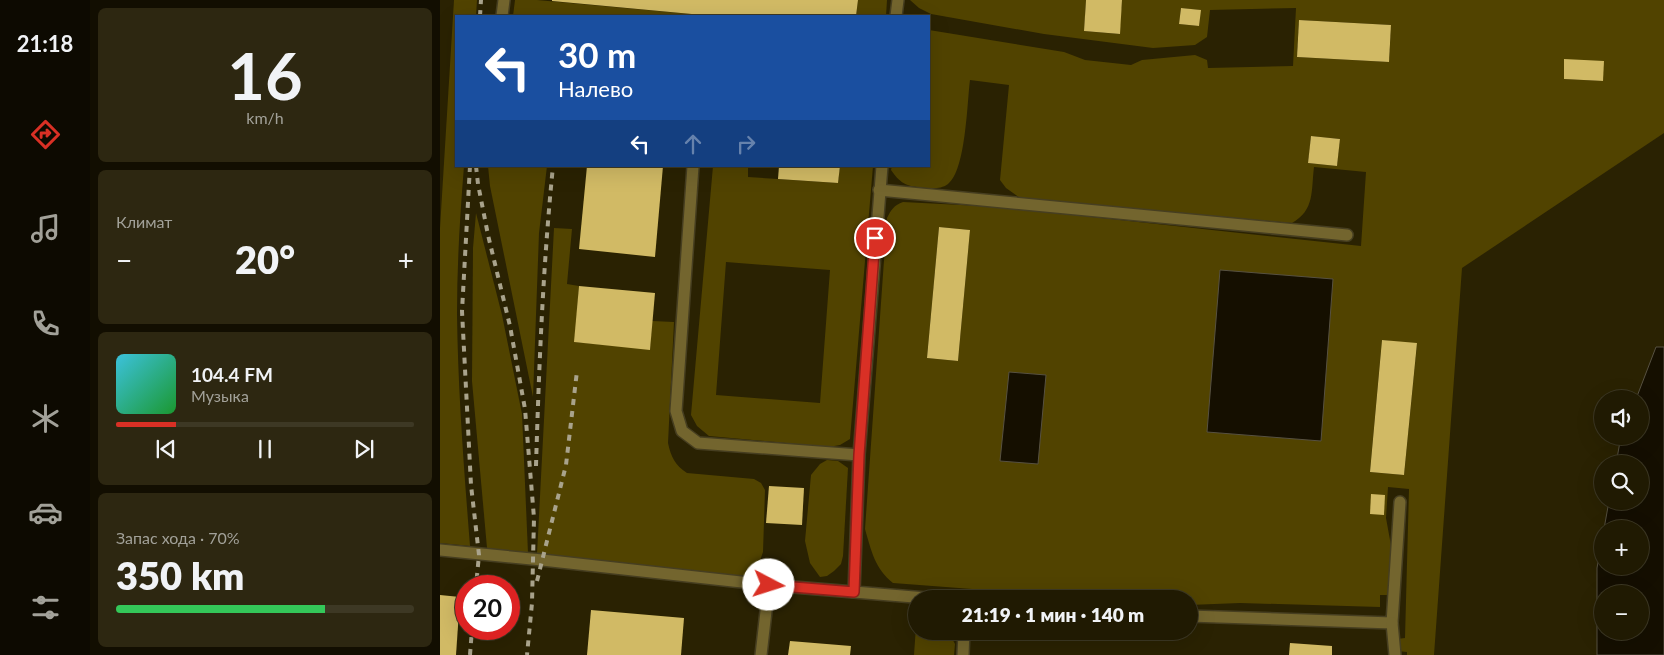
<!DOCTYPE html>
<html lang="ru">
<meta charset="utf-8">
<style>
:root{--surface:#201a02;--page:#2d2711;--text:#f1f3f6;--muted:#a2a199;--line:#3d3824;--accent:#d93025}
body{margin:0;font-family:Lato,sans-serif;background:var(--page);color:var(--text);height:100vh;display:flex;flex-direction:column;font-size:19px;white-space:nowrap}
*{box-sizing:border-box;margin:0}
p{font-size:16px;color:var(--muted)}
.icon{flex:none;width:28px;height:28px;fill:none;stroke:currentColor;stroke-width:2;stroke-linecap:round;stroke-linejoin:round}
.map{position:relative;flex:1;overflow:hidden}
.details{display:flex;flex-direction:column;gap:8px;padding:8px;background:#120e01;width:350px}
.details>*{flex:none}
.banner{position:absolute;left:15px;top:15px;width:475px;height:152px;border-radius:0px;box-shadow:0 5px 20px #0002,0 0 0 1px var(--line);background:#1a4fa0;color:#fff;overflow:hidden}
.buttons{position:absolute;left:1154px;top:390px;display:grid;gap:10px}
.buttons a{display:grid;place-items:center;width:55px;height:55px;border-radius:50%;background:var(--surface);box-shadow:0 5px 20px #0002,0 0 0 1px var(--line);font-size:25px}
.speed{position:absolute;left:15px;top:575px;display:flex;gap:10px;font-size:25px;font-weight:700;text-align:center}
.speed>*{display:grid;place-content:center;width:65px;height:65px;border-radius:50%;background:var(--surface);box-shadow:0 5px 20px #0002,0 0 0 1px var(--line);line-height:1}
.speed .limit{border:8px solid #d22;background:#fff;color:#111}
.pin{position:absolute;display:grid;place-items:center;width:42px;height:42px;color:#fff;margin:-21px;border:2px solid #fff;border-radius:50%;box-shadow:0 1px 5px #0007}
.me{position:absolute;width:55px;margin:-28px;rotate:95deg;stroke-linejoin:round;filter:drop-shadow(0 0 4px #0008)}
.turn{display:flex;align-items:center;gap:18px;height:105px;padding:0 20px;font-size:22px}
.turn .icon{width:65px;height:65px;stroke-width:2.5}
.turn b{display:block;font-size:35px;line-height:42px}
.lanes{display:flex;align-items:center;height:48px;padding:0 20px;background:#0003;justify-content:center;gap:25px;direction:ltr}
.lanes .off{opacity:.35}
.big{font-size:38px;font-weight:800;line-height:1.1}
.details .tile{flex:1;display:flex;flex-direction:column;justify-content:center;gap:8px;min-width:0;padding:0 18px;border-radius:8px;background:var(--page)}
.details .dial{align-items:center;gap:0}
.dial b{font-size:65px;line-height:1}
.song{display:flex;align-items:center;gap:15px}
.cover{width:60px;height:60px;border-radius:8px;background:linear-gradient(135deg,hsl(190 70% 55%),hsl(130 70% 35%))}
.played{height:5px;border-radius:2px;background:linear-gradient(90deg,var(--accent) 20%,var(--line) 20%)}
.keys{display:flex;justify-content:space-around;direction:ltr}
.heat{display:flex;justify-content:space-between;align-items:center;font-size:28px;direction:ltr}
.charge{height:8px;border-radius:4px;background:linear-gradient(90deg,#34c759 70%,var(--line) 0)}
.trip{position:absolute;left:468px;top:590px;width:290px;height:50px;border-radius:25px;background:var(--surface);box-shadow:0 5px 20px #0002,0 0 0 1px var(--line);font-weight:800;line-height:50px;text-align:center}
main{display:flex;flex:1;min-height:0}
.menu{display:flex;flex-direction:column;width:90px;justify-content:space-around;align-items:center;background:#0d0a01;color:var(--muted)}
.menu .icon{width:35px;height:35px}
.menu .selected{color:var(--accent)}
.menu b{font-size:22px;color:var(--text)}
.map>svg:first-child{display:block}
.green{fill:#514300;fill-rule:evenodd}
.water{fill:#150f00;stroke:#575141;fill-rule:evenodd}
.building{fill:#d1ba65}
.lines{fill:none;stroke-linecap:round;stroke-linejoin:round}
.service-casing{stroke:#463e20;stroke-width:14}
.service{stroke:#73652e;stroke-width:11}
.rail{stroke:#a9a38c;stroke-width:4;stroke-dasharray:6 6;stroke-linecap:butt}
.route-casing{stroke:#8d1f18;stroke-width:12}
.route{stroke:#d93025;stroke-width:9}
</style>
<main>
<nav class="menu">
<b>21:18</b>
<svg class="icon selected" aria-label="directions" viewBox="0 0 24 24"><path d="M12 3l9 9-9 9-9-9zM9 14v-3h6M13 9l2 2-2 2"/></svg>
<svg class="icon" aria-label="music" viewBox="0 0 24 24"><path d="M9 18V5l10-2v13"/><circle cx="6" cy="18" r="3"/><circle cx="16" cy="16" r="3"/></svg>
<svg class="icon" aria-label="phone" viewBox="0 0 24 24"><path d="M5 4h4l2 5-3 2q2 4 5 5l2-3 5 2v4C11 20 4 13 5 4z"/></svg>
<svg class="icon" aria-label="climate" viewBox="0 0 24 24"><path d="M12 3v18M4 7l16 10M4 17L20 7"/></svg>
<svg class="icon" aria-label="car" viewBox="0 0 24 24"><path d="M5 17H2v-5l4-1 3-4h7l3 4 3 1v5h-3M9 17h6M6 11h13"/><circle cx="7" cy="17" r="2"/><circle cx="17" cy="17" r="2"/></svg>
<svg class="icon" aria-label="filters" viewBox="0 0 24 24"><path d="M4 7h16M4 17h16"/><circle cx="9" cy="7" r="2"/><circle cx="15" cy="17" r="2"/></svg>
</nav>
<section class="details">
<div class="tile dial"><b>16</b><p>km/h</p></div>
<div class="tile"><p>Климат</p>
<div class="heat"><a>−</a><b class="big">20°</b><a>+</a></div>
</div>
<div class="tile">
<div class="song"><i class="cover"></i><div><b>104.4 FM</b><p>Музыка</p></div></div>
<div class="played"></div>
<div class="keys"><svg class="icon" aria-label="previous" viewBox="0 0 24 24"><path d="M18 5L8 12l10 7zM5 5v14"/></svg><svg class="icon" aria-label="pause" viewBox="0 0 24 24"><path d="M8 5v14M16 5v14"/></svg><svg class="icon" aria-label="next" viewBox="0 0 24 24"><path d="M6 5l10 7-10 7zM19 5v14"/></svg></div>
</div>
<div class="tile"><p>Запас хода · 70%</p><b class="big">350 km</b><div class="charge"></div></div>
</section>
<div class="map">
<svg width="1224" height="655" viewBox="0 0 1224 655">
<rect width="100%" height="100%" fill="#2a2202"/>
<g class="green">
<path d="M14,0H37L36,16H16V166H24C20,215 17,265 17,314C18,392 24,469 30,546L0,543V228Z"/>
<polygon points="75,0 97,0 273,16 73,16"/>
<polygon points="418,0 447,0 446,16 416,16"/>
<path d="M470,0H646L644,31L679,34L682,0H1224V133L1022,268L994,655H967V652L957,651V639L965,638L969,489L948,487L946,518L954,562L951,595H940V607L800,603L749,605V599H665L453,583C435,569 431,550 425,529L447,218C451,210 454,205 463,202L560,207L921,246L926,172L874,167C871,191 875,210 852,223L580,198L566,188L560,180L569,85L530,80C527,103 526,170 508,184C501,189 495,188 486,188C468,186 462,186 451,170L452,166H489V30L624,52L645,60L691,65L702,60L755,55L767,60L768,68L853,66L856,8L770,10L767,37L755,45L713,48L604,34L491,14L479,8ZM741,8L760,10L759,26L739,24ZM859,20L951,25L949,62L857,57ZM1125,59L1163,81L1124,79ZM871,136L900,139L897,166L868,163ZM499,227L530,230L518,361L487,358ZM942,340L977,344L964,475L930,472Z"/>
<polygon points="48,166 107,166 99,233 93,397 50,186"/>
<path d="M273,166H308V177L398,183L400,166H433L410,439L400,445L389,447L269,436L257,426L251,415ZM286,262L390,270L380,403L276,395Z"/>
<polygon points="36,213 62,315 82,414 88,553 47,548 32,381 33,248"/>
<path d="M114,228L132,229L127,284L139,286L135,342L210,349L212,321L234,322L228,443C231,457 235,465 247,473L314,479L321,483L325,490L323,552L317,569L306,577L97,554Z"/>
<polygon points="387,460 398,461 408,468 403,556 401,564 394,571 387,576 380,577 370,563 365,541 371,475 380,464"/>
<polygon points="476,626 476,631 508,631 515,644 514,655 474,655"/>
</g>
<g class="water">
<polygon points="780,270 893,279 881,441 767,432"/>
<path d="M1216,347H1224V655H1157V568L1162,539V566H1200V529H1164L1169,501H1200V464H1176L1181,436H1200V399H1196ZM1162,594H1200V631H1162Z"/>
<polygon points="569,372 606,375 598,464 560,461"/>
</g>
<g class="building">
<polygon points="112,0 418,0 416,16 273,16 112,1"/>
<polygon points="646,0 682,0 680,34 644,31"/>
<polygon points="741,8 761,10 759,26 739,24"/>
<polygon points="859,20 951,25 949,62 857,57"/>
<polygon points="1124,59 1164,61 1163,81 1124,79"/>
<polygon points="871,136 900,139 897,166 868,163"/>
<polygon points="147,166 223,166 215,257 139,249"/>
<polygon points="339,166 400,166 398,183 338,179"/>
<polygon points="499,227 530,230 518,361 487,358"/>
<polygon points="139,286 215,293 210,350 134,342"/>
<polygon points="942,340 977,343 964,475 930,472"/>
<polygon points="329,486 364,488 362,525 326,523"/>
<polygon points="931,494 945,495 944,515 930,514"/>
<polygon points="0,595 20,597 16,655 0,655"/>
<polygon points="151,610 244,618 241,655 147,655"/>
<polygon points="350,641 411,646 410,655 348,655"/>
<polygon points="850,643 892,646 892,655 849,655"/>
</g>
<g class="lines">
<defs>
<g id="service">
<polyline points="62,16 64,0"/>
<polyline points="456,16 458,0"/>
<polyline points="253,166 236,411 242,431 258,443 419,455"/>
<polyline points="442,166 419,455 414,592 498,599"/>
<polyline points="439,190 907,235"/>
<polyline points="0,550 102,560 329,585 414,592"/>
<polyline points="749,616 952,623 960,502"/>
<polyline points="952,623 955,655"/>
<polyline points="321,655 329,585"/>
<polyline points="523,655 524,631"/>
</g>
</defs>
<use href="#service" class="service-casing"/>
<use href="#service" class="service"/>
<g class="rail">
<polyline points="40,16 41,0"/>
<polyline points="30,166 22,311 31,485 39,555 36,586"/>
<polyline points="36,166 38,184 48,235 70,326 85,409 94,518 92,603 87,655"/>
<path d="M96,466C99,366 103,266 113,166"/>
<polyline points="97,581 126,465 137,371"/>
<polyline points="30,655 32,629"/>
</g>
</g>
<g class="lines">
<defs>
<polyline id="route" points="329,585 414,592 419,455 435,238"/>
</defs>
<use href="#route" class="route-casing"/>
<use href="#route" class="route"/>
</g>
</svg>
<div class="buttons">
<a><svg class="icon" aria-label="sound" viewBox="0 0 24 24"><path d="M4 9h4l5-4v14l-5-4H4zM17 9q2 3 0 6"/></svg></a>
<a><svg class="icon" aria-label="search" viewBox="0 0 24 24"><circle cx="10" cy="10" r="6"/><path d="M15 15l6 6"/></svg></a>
<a>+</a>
<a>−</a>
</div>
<div class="speed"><div class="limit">20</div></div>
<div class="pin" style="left:435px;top:238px;background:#d93025"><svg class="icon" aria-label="arrive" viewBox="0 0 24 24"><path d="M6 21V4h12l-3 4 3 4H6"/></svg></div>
<svg class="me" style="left:329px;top:585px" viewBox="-20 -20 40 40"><circle r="19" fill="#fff"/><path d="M0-13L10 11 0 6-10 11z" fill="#d93025"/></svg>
<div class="trip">21:19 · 1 мин · 140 m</div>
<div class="banner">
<div class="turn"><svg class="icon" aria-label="left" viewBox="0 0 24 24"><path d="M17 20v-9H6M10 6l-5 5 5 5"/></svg><div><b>30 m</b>Налево</div></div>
<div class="lanes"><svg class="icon" aria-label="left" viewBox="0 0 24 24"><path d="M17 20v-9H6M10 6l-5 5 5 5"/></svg><svg class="icon off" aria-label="ahead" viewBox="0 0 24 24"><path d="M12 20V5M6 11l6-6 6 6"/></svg><svg class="icon off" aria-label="right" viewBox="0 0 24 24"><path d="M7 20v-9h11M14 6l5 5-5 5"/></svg></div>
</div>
</div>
</main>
